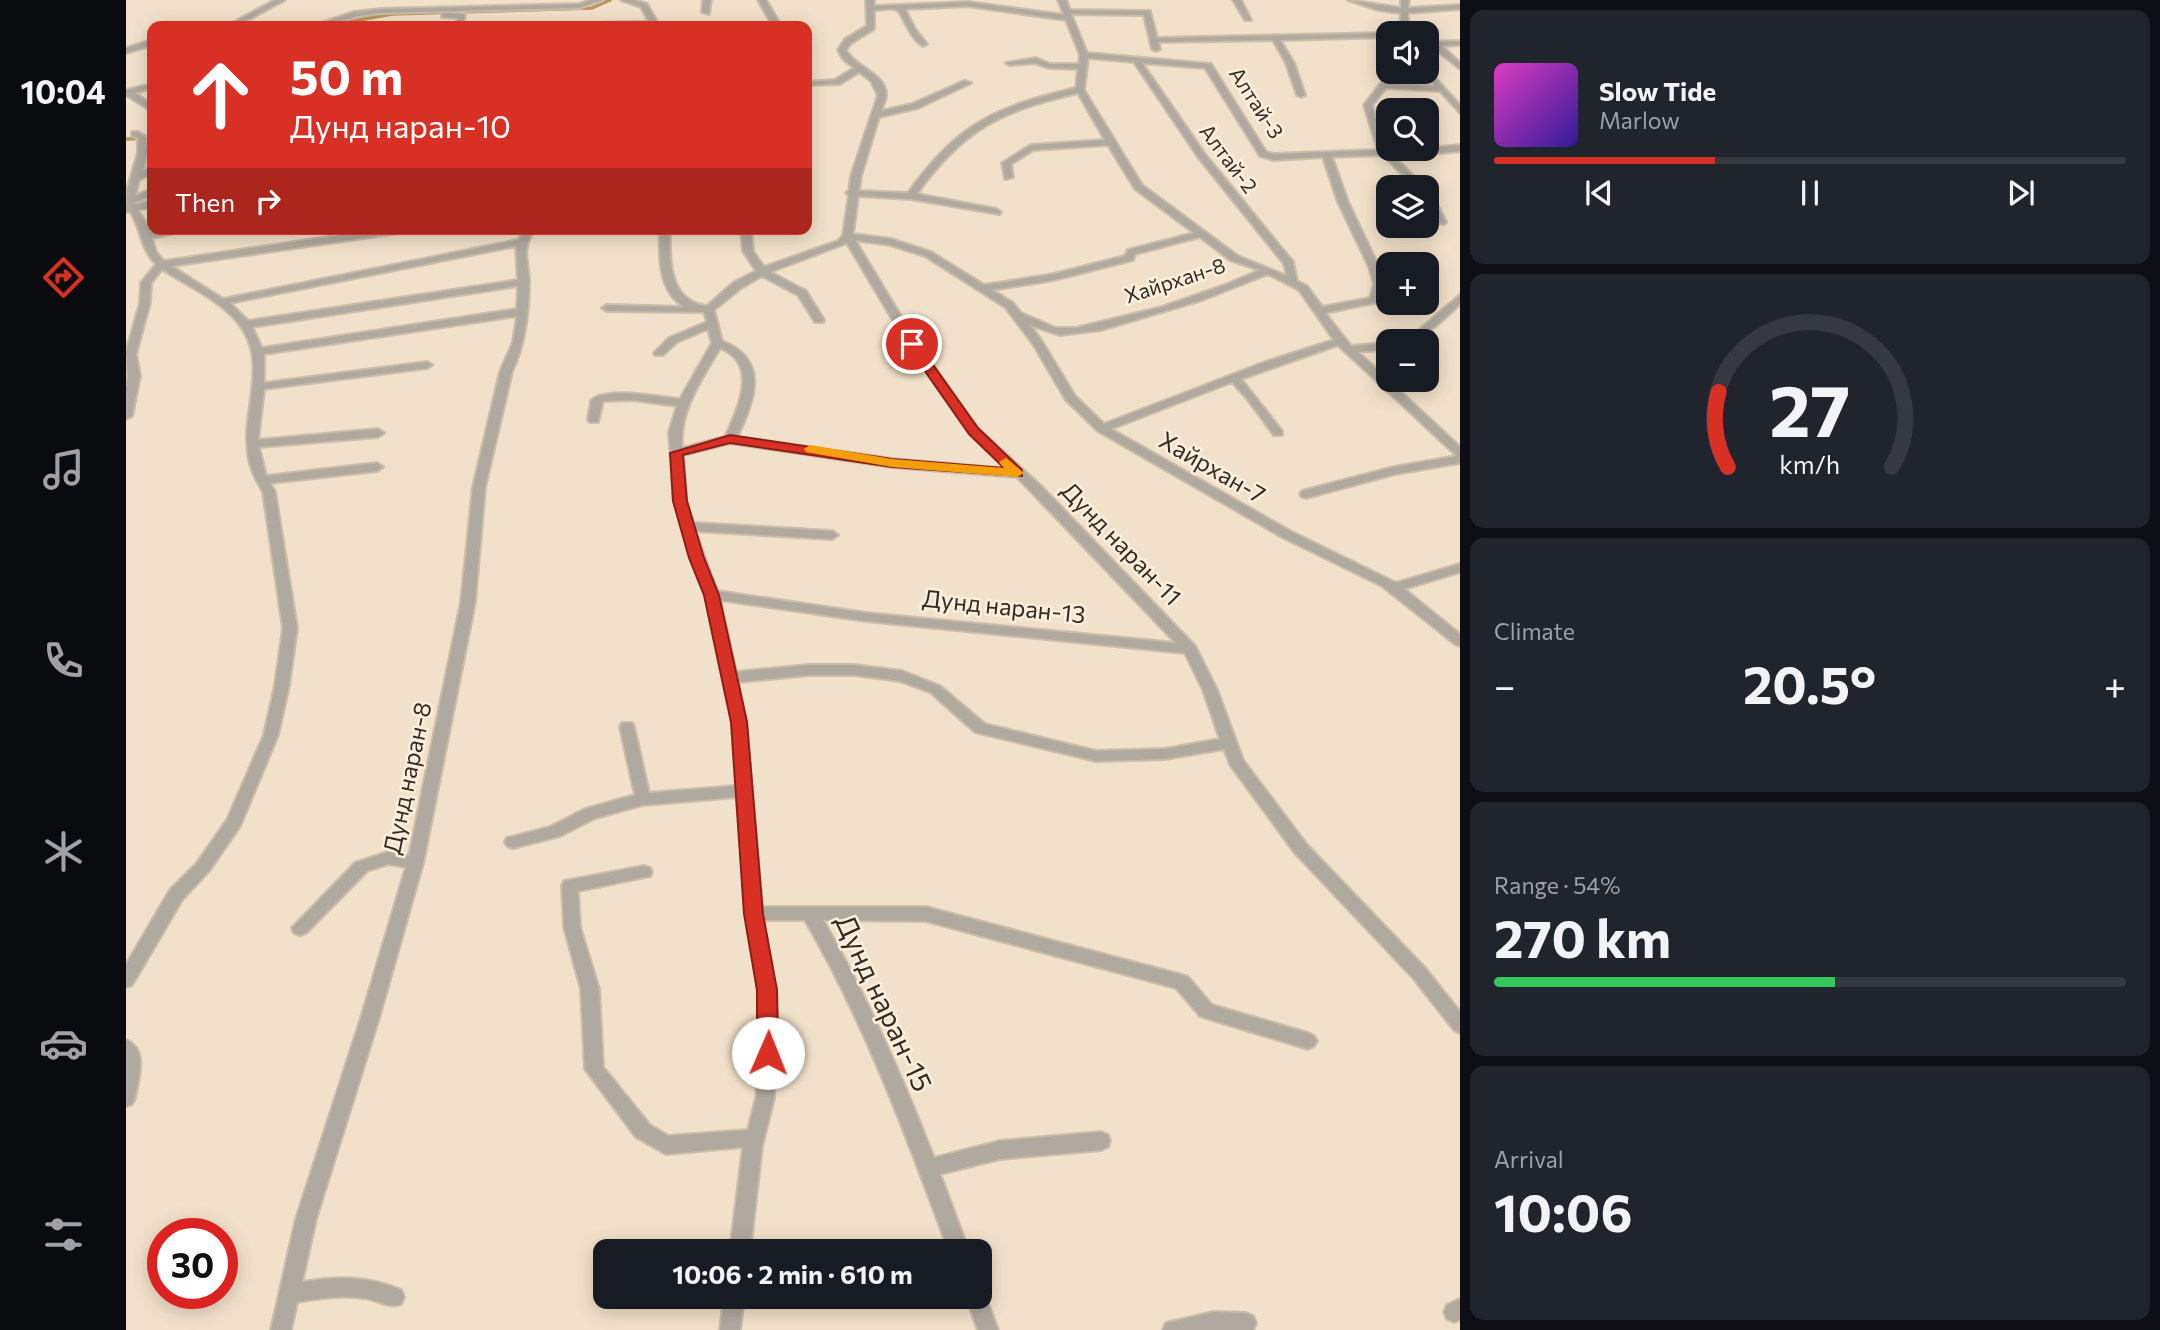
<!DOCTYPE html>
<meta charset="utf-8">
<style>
:root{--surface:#171b24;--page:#20242c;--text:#f1f3f6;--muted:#9ea1a6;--line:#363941;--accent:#d93025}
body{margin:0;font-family:Commissioner,sans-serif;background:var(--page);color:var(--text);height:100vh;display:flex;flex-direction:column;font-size:26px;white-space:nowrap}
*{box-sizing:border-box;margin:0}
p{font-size:23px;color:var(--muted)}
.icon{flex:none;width:38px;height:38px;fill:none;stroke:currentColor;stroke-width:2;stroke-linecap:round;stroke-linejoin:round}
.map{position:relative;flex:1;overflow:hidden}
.side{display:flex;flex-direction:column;gap:10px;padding:10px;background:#0d0f14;width:700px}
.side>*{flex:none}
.top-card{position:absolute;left:21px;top:21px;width:665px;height:214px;border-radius:14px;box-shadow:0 4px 18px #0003;background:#d93025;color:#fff;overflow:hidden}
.buttons{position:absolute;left:1250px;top:21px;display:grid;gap:14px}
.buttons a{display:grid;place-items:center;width:63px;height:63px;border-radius:14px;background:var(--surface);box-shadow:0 4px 18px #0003;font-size:35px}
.speed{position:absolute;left:21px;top:1218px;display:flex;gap:14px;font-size:35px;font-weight:700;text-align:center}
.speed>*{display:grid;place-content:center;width:91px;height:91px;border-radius:50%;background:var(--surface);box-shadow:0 4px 18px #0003;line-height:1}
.speed .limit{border:10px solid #d22;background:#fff;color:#111}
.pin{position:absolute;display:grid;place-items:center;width:60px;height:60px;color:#fff;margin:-30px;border:4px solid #fff;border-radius:50%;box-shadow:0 2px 7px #0007}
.me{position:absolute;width:77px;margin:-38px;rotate:1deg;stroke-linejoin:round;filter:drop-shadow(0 0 5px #0008)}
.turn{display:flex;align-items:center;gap:24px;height:147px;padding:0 28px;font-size:32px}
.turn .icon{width:91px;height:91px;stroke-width:2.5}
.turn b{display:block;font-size:49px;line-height:60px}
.then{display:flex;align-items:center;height:66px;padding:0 28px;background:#0003;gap:14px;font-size:26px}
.big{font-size:52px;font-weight:700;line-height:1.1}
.side .widget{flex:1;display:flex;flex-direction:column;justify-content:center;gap:10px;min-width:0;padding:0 24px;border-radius:14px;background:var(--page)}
.side .dial{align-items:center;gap:0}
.dial svg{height:182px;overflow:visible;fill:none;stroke:var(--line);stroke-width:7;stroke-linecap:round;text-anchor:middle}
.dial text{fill:var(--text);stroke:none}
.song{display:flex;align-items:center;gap:21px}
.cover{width:84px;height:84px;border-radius:10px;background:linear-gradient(135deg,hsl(310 70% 55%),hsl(250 70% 35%))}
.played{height:7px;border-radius:4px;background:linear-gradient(90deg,var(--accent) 35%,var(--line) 35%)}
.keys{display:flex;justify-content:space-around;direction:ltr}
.heat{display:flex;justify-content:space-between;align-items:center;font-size:38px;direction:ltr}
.charge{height:10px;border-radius:5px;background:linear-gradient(90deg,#34c759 54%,var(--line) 0)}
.trip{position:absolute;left:467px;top:1239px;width:399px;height:70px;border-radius:14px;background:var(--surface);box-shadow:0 4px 18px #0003;font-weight:700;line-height:70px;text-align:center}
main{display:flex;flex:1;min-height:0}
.dock{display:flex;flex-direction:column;width:126px;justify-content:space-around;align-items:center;background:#090b0e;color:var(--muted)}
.dock .icon{width:49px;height:49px}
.dock .active{color:var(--accent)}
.dock b{font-size:32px;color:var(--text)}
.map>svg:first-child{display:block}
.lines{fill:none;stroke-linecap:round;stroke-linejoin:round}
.stream{stroke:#bb955c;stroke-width:3.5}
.street-casing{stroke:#ccbda9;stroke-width:4}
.street{fill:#b0a99f;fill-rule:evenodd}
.route{fill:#d93025;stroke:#8d1f18;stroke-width:2}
.slow{fill:#f59e0b}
.labels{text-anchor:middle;stroke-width:5;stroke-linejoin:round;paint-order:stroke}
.far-street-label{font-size:21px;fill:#322c23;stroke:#fdefdc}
.street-label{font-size:24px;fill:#322c23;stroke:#fdefdc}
.near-street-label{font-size:28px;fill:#322c23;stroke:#fdefdc}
</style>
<main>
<nav class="dock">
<b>10:04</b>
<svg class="icon active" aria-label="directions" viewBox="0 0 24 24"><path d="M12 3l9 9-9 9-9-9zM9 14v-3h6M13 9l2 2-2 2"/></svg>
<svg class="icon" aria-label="music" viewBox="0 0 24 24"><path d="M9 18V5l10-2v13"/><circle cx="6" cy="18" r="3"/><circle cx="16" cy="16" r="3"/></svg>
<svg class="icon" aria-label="phone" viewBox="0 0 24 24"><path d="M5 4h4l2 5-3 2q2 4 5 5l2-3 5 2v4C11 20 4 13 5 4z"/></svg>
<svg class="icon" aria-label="climate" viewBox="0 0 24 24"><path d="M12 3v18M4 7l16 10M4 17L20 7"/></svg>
<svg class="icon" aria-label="car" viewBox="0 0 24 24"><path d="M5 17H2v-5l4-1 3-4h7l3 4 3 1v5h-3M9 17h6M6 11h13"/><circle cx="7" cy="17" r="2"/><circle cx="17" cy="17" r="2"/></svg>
<svg class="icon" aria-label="filters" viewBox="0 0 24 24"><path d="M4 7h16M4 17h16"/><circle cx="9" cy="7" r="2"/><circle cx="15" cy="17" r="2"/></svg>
</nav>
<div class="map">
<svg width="1334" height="1330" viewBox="0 0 1334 1330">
<rect width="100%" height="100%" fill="#f2e1ca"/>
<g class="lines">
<g class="stream">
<polyline points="199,26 266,14 466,8 484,0"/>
<polyline points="0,139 26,138"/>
</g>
<defs>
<g id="street">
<polygon points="149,0 159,0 110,26 101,26"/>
<polygon points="465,0 477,0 453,8 255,13 232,16 198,26 187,26 228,12 255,9 453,4"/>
<polygon points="495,0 507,0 521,4 531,22 538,25 402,26 406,24 523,22 515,7"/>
<polygon points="577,0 585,0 583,14 576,12"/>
<polygon points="632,0 640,0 655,26 647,26"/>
<path d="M740,0H748V6L842,2L938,15L932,0H940L944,10L1024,11L1031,38L1262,33H1264H1262V37L1154,40L1168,63L1179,95L1175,97L1171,95L1160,63L1147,40L1032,42L1034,49L1030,51L1026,49L1018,15L945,14L961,53L1085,64L1140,152L1148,154L1252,150L1238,105L1255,83L1309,86L1297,72H1300V68L1334,105V113L1314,91L1260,88L1246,105L1258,146L1298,187H1289L1257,155L1206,157L1222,202L1253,267L1258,284L1252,302L1199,313L1225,346L1262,343V349L1232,352L1334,447V463L1269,474L1180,498L1176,497L1174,494L1176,491L1268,467L1331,456L1212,345L1115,379L1156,431V435H1148L1122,400L1106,382L985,429L1164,531L1270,583L1334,564V572L1278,589L1334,634V646L1329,644L1256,586L1156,537L972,431L940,400L907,344L879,307L799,256L764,245L729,240L791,343L852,429L914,485L1069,646L1091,690L1117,760L1181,845L1300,969L1334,1012V1033L1328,1030L1288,979L1169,853L1105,766L1098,749L1039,759L970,761L849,732L804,692L774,681L728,675H683L612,682L620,722L636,907H800L1056,975L1062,977L1086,1005L1182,1033L1188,1036L1191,1041L1188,1046L1182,1049L1080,1018L1074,1016L1050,988L800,921L697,920C741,996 776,1076 808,1158L874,1141L975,1132L982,1135L984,1141L982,1147L975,1150L874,1159L814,1174L843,1251H823C781,1138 740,1025 679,920H637L650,990L652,1030L648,1098L636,1146L624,1251H604L617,1147L540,1154L510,1137L459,1069L455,989L438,927L436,886L438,881L444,880L518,866L524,868L526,872L524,876L452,891L454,927L473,989L477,1067L524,1125L542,1136L622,1130L630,1098L634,1030L632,990L620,914L611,797L517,805L469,818L434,836L387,848L381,846L379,842L381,838L424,827L459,809L509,795L494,727L496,723H506L508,727L523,793L610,786L606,722L579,595L565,558L548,501L543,432L551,406L507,400L477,401L472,422H464L462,420L465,401C478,386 534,397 554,399L586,343L582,329L551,342L537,355H529L528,353L543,338L581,322L578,312L481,311L476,308L481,305L559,307C532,293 533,255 534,229H544C543,259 543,302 581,306L607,283L630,271L617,251L615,229H625L627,251L638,267L712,241L717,235L723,195L720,193L723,191L725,176L752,95L745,81L733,72L714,84L684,85L681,82L709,80L728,68L717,59L712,50L719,39L741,26ZM842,6L940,20L954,55L953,64H924L910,58L880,63L884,65L909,63L923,68L952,69L950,88C869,107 831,124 782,193L733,191L735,176L753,117L792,108L845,83L838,81L786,104L755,111C756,107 760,100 760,95C760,73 728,67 720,50L725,43L748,29V10C754,10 766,7 771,10C777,14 783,38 797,46L801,44L789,29L779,9ZM962,58L1008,62L1072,157L1158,264L1161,276L1112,256L1016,185L958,90ZM1016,63L1079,68L1134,156L1148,160L1197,157L1212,202L1243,267L1248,284L1244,298L1196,307L1181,286L1171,281L1167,262L1078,153ZM952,93L979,140L905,145L876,163L879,179L887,177L885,164L907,150L982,145L1009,189L1068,233L1002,250L999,256L928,274L858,285L805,252L765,239L727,234L732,196L785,199L873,214L875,212L870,209L791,194C837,129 875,111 952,93ZM1074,237L1104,260L1134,270L1099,285L1036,307L950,328H930L895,313L887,303L866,290L928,280L1007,260L1009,254ZM721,243L781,344L844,433L882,469L766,459L611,437C629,400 644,360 596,341L588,310L615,288L636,276L672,295L689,322H697L698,320L680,291L644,272ZM1142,274L1173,290L1208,340L1139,362L978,424L949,396L917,343L904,325L934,335L975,330L1076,300ZM594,348C633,363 613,408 599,437L556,448C553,410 576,379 594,348ZM604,443L766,467L891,477L1050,643L740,613L591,591L569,531L706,539L712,535L706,531L567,523L560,501L557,455ZM594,600L740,621L1059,653L1077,690L1094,739L1039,749L970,751L859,724L814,686L776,671L728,665H683L610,672Z"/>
<polygon points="1107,0 1115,0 1125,20 1119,20"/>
<polygon points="1222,0 1275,8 1275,0 1283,0 1282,8 1334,5 1334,9 1282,13 1282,33 1274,33 1275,13 1252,10"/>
<polygon points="319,13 339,14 337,26 329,26 332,18 316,17 316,13"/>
<polygon points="1300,40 1307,42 1334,41 1334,45 1316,46 1334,63 1334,69 1308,48 1300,45"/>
<polygon points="23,41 26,41 26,45 0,53 0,48"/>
<polygon points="26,84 26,88 9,93 26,105 26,111 0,95 0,90"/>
<path d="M6,132H12L20,137L21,153L17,171L26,166V173L13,180L9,196L26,189V195L9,202L10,204L26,201V207L12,210L25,232L44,229H67L26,238L30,252L38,261L257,229H284L279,232L45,266L97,299L392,240L399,229H409C395,249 402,259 403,281C403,312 399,344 386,372L359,487L349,602L297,863L253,1018L190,1219L176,1282C212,1276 242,1276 275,1290L278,1297L275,1304C265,1308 255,1302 243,1299C220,1294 195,1298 171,1302L165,1330H145L170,1219L235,1018L280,867L262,864L241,871L180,933L174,935L168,933L166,928L229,863L262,852L283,856L335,602L347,487L374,372L387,342L391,316L138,354V383L301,362L306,365L301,368L138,389L132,440L252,429L258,433L252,437L133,447L140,476L251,463L257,467L251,471L144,483L149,492L171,628L163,685L152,735L114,826L83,871L56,900L6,985L0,987V965L44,890L71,863L101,820L138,735L149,685L157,628L137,492C130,479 124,470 122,454C115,406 147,358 107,317C87,297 60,285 36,269L25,283L24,303L10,354L14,376L6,416L0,419V388L2,376L0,352L14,303L15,283L30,264C15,250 16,230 4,211L0,212L1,190L12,153V138L6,136ZM390,246L392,280L122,321L104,303ZM392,286L391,309L136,348L126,327Z"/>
<polygon points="1334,145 1334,151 1305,154 1301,151 1305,148"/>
<polygon points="1300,191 1305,194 1320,222 1318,224 1310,222 1300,203"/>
<polygon points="436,229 449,229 450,230 445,233"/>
<path d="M1334,295V304C1315,321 1299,341 1272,341L1293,330Z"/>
<path d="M0,1040C23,1049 12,1080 9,1098L6,1104L0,1106Z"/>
<polygon points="854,1289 857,1290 872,1330 852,1330 840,1297 854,1297"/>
<polygon points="598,1297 618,1297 614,1330 594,1330"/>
<polygon points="1334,1299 1334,1320 1328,1322 1321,1319 1318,1312 1321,1305"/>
<polygon points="1088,1312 1120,1313 1127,1316 1130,1323 1127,1330 1037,1330 1040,1323"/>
</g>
</defs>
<use href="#street" class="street-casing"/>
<use href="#street" class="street"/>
</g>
<polygon class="route" points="786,340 790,341 852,428 896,470 896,476 766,467 604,443 557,455 561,501 578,558 593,595 621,722 637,914 651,990 652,1053 649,1059 642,1061 634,1059 631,1053 631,990 618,914 605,722 578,595 563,558 547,501 544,453 604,435 766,459 878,468 843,434 780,344"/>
<polygon class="slow" points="684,445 766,459 878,468 873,462 880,458 898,473 891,477 766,467 680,452 678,449"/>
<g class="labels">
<g class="far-street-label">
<text transform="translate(1130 103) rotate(57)" y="7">Алтай-3</text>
<text transform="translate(1102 159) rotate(53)" y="7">Алтай-2</text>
<text transform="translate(1049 281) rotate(-18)" y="7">Хайрхан-8</text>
</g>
<g class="street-label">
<text transform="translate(1086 468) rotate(30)" y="8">Хайрхан-7</text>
<text transform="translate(995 544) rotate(46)" y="8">Дунд наран-11</text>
<text transform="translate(878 607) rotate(6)" y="8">Дунд наран-13</text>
<text transform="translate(282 778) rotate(-78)" y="8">Дунд наран-8</text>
</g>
<g class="near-street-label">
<text transform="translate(758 1003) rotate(65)" y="10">Дунд наран-15</text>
</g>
</g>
</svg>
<div class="buttons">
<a><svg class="icon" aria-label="sound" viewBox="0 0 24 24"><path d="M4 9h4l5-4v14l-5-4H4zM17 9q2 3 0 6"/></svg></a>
<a><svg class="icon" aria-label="search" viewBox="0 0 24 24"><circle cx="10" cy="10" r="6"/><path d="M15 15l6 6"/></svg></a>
<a><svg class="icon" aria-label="layers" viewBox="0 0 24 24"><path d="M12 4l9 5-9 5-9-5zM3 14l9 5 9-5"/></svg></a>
<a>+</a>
<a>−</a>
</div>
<div class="speed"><div class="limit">30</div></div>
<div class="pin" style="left:786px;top:344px;background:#d93025"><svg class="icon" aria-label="arrive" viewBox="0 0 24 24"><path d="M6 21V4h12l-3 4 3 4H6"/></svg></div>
<svg class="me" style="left:642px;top:1053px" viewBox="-20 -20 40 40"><circle r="19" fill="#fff"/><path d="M0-13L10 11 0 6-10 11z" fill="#d93025"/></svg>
<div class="trip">10:06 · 2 min · 610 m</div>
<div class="top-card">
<div class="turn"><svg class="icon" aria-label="ahead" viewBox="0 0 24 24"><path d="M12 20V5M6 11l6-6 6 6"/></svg><div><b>50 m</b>Дунд наран-10</div></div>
<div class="then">Then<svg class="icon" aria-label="right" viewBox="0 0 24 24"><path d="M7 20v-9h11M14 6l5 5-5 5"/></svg></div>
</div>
</div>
<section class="side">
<div class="widget">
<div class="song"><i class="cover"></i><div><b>Slow Tide</b><p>Marlow</p></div></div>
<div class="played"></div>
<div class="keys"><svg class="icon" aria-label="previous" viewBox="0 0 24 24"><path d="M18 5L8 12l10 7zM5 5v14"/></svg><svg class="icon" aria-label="pause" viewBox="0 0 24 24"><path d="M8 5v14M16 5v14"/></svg><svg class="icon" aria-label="next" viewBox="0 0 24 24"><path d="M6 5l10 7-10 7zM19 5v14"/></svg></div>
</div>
<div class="widget dial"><svg viewBox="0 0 100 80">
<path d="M14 69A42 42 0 1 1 86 69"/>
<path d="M14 69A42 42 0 0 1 10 36" stroke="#d93025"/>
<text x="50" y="56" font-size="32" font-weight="700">27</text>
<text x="50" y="72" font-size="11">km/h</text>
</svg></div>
<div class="widget"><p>Climate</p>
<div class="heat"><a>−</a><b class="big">20.5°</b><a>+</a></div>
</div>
<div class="widget"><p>Range · 54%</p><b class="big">270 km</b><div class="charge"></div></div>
<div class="widget"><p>Arrival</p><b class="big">10:06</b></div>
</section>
</main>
